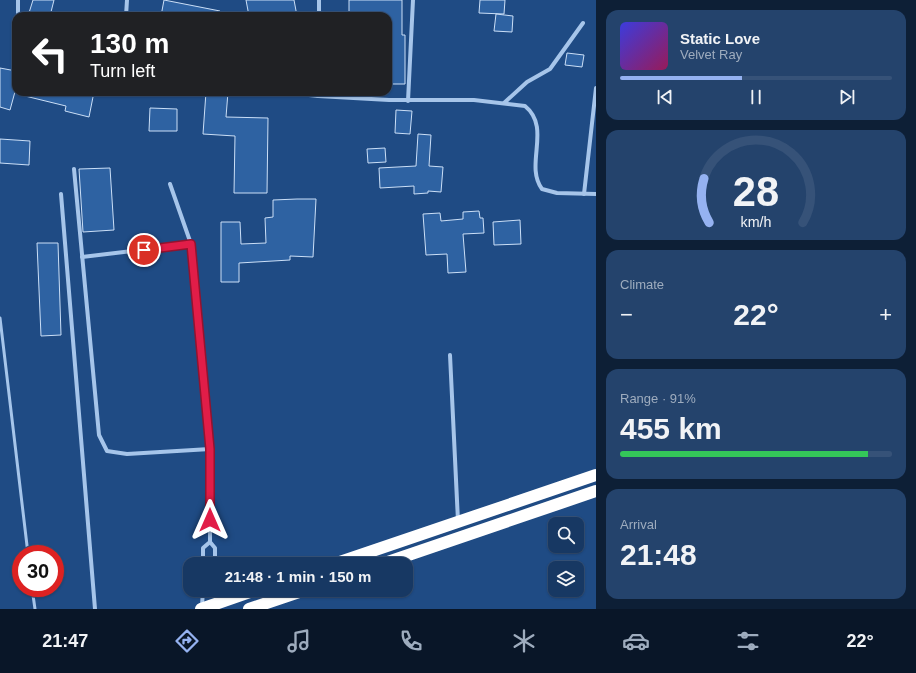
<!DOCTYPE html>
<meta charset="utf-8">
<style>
:root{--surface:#173863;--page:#24436c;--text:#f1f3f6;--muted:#9eacbe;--line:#365278;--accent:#95b2f1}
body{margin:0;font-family:Arial,sans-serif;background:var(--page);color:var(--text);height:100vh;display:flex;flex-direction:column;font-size:15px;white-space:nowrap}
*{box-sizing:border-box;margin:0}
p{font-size:13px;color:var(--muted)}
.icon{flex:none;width:22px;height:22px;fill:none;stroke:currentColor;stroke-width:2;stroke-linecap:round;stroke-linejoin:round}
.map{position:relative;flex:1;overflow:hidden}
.side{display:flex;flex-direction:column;gap:10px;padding:10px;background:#0d1f36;width:320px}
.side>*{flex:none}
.guide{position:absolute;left:12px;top:12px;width:380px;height:84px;border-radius:12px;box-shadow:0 1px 3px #0004,0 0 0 1px var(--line);background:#202124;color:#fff;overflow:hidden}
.buttons{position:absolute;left:548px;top:517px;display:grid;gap:8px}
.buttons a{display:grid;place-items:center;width:36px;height:36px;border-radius:8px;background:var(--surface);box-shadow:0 1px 3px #0004,0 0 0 1px var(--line);font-size:20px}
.speed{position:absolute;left:12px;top:545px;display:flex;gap:8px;font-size:20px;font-weight:700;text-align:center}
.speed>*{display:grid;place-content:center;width:52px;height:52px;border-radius:50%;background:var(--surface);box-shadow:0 1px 3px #0004,0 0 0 1px var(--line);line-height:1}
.speed .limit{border:6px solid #d22;background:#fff;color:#111}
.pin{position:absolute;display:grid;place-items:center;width:34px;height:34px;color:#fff;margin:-17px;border:2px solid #fff;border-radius:50%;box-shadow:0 1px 4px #0007}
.me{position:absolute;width:44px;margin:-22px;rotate:0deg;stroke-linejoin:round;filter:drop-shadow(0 0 3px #0008)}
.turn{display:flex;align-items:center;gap:14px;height:84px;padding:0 12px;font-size:18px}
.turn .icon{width:52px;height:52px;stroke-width:2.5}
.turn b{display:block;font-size:28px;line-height:34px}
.big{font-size:30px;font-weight:600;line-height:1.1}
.side .tile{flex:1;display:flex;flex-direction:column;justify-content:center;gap:6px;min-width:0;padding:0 14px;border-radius:12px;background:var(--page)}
.side .dial{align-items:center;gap:0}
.dial svg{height:104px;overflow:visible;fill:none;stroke:var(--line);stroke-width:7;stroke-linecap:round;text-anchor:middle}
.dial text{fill:var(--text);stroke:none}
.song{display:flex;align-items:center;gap:12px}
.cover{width:48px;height:48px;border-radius:6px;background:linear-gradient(135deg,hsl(240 70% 55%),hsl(330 70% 35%))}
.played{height:4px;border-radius:2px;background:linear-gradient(90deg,var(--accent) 45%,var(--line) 45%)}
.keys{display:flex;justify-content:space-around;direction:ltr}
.heat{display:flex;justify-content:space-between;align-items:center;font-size:22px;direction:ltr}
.charge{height:6px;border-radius:3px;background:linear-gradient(90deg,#34c759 91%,var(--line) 0)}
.trip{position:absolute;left:183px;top:557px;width:230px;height:40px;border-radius:12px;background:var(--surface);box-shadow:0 1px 3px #0004,0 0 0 1px var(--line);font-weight:600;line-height:40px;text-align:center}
.tabs{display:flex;height:64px;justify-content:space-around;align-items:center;background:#091628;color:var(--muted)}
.tabs .icon{width:28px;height:28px}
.tabs .active{color:var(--accent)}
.tabs b{font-size:18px;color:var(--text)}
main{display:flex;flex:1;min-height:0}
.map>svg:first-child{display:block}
.building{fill:#2e62a2;stroke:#cbdff7}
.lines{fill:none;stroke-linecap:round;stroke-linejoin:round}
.lane{stroke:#a6c5ea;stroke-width:3}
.street{stroke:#a6c5ea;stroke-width:4}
.highway{stroke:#fff;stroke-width:12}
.route-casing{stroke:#92132f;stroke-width:10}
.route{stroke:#e11d48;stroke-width:7}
</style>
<main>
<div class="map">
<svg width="596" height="609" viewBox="0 0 596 609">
<rect width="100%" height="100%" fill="#1f4b84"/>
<g class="building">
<polygon points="33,0 54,0 50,16 28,16"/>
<polygon points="164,0 220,11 219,16 161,16"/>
<polygon points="246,0 294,0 297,16 249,16"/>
<polygon points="349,0 402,0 402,35 405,35 405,84 388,84 388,16 349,16"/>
<polygon points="480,0 505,0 504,14 479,13"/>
<polygon points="496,14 513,16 512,32 494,31"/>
<polygon points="567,53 584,55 582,67 565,65"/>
<polygon points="0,68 16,71 16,88 10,110 0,107"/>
<polygon points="26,92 94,92 89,117 65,111 66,106 25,96"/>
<polygon points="206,92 228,92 226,117 268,118 267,193 234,193 235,136 203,134"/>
<polygon points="150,108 177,109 177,131 149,131"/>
<polygon points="396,110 412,111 410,134 395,133"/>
<polygon points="418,134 431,135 429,166 443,167 441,192 428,191 428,193 414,194 414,186 380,188 379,168 416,166"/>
<polygon points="0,139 30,141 29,165 0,163"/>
<polygon points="385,148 386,162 368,163 367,149"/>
<polygon points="110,168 114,230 83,232 79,169"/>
<polygon points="297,199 316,199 313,257 290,256 290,260 239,263 239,282 221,282 221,222 240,222 241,244 266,243 265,218 273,217 273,200"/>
<polygon points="479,211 480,218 483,218 484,233 463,234 466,272 448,273 447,254 426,255 423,214 440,213 441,221 463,219 463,212"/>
<polygon points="520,220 521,244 494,245 493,222"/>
<polygon points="37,243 58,243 61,335 41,336"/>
</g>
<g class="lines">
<g class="lane">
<polyline points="0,318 28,554"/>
<polyline points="32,588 35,609"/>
</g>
<g class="street">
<polyline points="18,0 18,16"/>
<polyline points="319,0 319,16"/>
<polyline points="126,16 127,0"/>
<polyline points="282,92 318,96"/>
<path d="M319,92L318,96L389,100H474L525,106C552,128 524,165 542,189L557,193L596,194"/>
<polyline points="408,101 413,0"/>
<polyline points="504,103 527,82 550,69 583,23"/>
<polyline points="74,169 99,435 107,451 127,454 210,449"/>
<polyline points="170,184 191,244 210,449 210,542 215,548 215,564"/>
<polyline points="61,194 95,609"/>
<polyline points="584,194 596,88"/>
<polyline points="82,257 191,244"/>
<polyline points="450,355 458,521"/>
<polyline points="203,564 203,548 210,542"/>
<polyline points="216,590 217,602"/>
<polyline points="202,606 203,590"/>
</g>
<g class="highway">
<polyline points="334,564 596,475"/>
<polyline points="382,564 596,491"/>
<polyline points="201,609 256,590"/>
<polyline points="249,609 305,590"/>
</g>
</g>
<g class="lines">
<defs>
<polyline id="route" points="144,250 191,244 210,449 210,520"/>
</defs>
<use href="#route" class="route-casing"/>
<use href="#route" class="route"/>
</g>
</svg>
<div class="buttons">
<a><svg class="icon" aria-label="search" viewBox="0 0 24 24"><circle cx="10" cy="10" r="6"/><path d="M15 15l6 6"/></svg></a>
<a><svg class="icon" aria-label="layers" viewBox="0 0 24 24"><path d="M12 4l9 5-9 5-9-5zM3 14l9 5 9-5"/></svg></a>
</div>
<div class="speed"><div class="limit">30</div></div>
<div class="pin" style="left:144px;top:250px;background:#d93025"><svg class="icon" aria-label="arrive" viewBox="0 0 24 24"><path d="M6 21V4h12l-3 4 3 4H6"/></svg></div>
<svg class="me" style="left:210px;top:520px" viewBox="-20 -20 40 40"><path d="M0-17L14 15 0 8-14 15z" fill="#e11d48" stroke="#fff" stroke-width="4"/></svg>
<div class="trip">21:48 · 1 min · 150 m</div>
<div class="guide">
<div class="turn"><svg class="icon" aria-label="left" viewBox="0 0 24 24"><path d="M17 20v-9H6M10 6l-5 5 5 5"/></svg><div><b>130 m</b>Turn left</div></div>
</div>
</div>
<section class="side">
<div class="tile">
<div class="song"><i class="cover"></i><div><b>Static Love</b><p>Velvet Ray</p></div></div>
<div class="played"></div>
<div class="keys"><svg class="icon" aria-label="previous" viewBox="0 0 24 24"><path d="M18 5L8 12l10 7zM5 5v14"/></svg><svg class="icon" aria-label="pause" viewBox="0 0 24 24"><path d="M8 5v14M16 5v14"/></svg><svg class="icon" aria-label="next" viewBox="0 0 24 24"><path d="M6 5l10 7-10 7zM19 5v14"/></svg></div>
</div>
<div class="tile dial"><svg viewBox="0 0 100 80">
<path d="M14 69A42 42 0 1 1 86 69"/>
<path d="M14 69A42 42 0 0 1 10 35" stroke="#95b2f1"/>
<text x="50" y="56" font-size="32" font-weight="700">28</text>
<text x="50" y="72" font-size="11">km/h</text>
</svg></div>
<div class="tile"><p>Climate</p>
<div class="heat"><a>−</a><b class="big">22°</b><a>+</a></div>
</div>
<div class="tile"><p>Range · 91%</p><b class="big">455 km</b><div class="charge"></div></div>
<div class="tile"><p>Arrival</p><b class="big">21:48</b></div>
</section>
</main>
<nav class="tabs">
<b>21:47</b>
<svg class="icon active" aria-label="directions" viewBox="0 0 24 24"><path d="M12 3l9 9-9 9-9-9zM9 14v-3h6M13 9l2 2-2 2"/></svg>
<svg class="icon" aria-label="music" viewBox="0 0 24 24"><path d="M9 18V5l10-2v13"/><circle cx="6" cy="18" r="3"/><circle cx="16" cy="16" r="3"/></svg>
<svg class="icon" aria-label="phone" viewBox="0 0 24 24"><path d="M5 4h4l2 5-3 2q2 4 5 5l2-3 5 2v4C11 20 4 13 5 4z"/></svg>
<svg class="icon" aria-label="climate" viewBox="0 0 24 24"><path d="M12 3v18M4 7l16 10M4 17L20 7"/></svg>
<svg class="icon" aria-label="car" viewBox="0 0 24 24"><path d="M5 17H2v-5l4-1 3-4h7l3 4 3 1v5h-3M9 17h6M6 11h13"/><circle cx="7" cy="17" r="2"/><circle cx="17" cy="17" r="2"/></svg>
<svg class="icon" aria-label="filters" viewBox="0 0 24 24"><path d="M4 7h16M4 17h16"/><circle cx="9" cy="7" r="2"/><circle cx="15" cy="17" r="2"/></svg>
<b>22°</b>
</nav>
